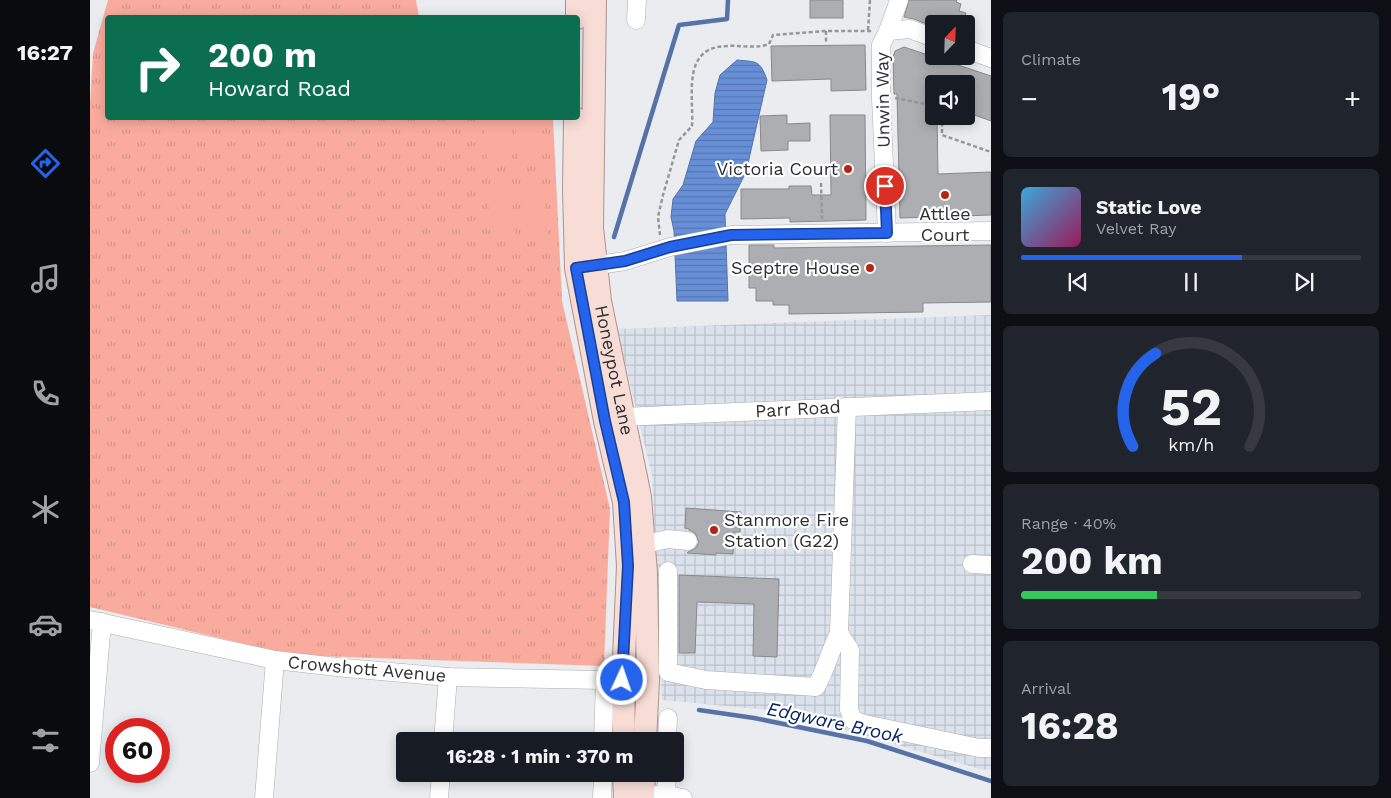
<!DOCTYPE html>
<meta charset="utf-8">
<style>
:root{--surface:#171b24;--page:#20242c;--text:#f1f3f6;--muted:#9ea1a6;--line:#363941;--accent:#2563eb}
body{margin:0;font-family:"Work Sans",sans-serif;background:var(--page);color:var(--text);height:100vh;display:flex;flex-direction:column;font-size:19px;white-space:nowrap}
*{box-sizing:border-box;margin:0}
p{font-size:16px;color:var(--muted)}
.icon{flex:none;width:28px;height:28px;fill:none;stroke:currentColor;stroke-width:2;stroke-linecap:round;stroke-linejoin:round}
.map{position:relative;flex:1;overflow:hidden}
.sheet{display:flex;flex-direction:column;gap:12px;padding:12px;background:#0d0f14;width:400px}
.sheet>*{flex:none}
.banner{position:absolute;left:15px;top:15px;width:475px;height:105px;border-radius:5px;box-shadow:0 2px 12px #0003;background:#0b6e4f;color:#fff;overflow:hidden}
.needle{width:32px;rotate:23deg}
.buttons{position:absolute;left:835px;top:15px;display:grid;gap:10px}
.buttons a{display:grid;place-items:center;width:50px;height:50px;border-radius:5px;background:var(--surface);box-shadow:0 2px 12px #0003;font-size:25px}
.speed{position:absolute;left:15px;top:718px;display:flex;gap:10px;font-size:25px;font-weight:700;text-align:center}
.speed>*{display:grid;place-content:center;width:65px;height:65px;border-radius:50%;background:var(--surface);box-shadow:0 2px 12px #0003;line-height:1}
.speed .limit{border:8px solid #d22;background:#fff;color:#111}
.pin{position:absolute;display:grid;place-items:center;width:42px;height:42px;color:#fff;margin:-21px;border:2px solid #fff;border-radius:50%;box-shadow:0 1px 5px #0007}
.me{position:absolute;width:55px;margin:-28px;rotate:3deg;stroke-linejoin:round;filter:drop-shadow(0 0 4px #0008)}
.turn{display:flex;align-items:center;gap:18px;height:105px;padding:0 20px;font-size:22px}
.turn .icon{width:65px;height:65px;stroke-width:2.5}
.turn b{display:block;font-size:35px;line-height:42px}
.big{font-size:38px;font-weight:700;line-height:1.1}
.sheet .tile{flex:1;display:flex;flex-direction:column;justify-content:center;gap:8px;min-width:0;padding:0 18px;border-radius:8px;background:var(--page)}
.sheet .dial{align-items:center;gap:0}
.dial svg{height:130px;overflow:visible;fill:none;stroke:var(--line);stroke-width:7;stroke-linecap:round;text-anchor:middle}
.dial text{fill:var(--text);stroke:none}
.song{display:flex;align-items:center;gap:15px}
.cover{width:60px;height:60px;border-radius:8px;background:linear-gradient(135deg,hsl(200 70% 55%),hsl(330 70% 35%))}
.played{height:5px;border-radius:2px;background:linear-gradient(90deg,var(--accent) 65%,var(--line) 65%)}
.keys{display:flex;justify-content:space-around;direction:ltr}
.heat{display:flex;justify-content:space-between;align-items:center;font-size:28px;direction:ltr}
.charge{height:8px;border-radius:4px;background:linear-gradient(90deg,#34c759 40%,var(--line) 0)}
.trip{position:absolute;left:306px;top:732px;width:288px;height:50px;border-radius:5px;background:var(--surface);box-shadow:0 2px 12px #0003;font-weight:700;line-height:50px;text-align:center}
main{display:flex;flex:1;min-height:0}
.tabs{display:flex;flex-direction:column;width:90px;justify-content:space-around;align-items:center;background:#090b0e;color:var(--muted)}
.tabs .icon{width:35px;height:35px}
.tabs .current{color:var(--accent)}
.tabs b{font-size:22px;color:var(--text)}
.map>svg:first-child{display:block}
.industrial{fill:url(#industrial-grid)}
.grass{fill:url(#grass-tufts)}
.pitch{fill:#f9ac9d}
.water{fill:url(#water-rules);stroke:#5672a6}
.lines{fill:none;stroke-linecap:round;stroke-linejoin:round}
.stream{stroke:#5672a6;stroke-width:4.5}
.building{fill:#acaeb2;stroke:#87898c}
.minor-casing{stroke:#abadb1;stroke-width:19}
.major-casing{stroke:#af918c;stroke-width:24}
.path{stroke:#96979b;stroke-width:2.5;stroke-dasharray:4 2.5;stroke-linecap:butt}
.minor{stroke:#fff;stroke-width:18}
.major{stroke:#f8ddd7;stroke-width:22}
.route-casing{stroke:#184099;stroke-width:12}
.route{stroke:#2563eb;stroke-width:9}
.poi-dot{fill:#b32710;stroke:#fff;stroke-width:2}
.labels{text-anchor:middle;stroke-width:4.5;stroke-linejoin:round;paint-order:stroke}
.street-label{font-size:18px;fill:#2f2f31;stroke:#fff}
.poi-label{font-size:18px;fill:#2f2f31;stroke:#fff;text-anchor:end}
.water-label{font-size:19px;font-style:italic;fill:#032363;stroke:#fff}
</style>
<main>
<nav class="tabs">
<b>16:27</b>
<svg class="icon current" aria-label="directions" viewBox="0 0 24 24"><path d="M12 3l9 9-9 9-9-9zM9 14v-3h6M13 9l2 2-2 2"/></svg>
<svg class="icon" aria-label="music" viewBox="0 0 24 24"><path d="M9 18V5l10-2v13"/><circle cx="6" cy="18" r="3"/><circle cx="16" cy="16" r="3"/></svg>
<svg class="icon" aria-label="phone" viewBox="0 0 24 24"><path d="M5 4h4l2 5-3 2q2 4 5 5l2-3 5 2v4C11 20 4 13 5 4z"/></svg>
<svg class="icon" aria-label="climate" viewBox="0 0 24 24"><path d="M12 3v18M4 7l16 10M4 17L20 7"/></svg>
<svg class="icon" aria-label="car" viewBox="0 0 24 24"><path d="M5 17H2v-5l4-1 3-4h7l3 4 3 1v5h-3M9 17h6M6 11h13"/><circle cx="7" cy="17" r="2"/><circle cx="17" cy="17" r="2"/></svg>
<svg class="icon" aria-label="filters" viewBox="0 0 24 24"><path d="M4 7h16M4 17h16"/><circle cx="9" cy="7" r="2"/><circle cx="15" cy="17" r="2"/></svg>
</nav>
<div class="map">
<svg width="901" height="798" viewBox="0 0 901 798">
<defs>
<pattern id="industrial-grid" width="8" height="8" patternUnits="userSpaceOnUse" patternTransform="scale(1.25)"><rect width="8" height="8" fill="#dbe2ec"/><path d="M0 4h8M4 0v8" fill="none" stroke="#bcc2cb"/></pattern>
<pattern id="grass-tufts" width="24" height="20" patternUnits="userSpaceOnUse" patternTransform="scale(1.25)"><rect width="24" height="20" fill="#f9ac9d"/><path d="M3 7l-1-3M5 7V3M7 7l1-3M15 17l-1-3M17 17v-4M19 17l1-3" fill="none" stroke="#d69488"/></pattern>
<pattern id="water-rules" width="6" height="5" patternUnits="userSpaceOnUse" patternTransform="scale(1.25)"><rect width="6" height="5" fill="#678fd8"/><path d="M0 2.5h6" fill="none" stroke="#5575b0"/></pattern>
</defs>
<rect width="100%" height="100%" fill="#eaecf0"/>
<polygon class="industrial" points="901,315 901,770 890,769 691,711 572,700 562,476 527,329"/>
<polygon class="grass" points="18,0 326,0 329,17 18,18 18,118 463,118 472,301 520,509 514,666 201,655 0,607 0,104 3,53"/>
<g class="pitch">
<polygon points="394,118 417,118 420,162 397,164"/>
<polygon points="425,118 449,118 452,160 428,161"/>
<polygon points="421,185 424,234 401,235 397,187"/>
<polygon points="454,186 457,234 434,236 430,187"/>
</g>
<path class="water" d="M647,60C667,62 670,60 677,80L656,172L635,214L638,301H587L584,231L581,217L583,199L593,185L606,141L623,122L625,93L630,75Z"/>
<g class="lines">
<g class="stream">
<polyline points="524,237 589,25 637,19 638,0"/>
<polyline points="609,710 664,718 777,741 901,781"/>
</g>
</g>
<g class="building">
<rect x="720" y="0" width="33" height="18"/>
<polygon points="819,0 867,0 866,2 871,4 869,11 876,13 872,24 844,24 844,27 824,19 814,17"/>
<polygon points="775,45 776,90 741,91 741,79 682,81 681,46"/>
<polygon points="814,47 901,76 901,121 876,112 876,84 844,84 844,116 847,116 848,174 901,172 901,215 810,218 807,94 804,94 803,57 805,51"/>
<polygon points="697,115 697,124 720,123 720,141 698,141 698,150 671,151 670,116"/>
<polygon points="740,115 775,115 776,220 700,222 700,218 651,219 651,189 699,189 699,186 721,186 722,195 741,195"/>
<polygon points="659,245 684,245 684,248 901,245 901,302 833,303 833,312 699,314 699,305 683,305 683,301 666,301 666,288 659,288"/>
<polygon points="596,508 651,512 650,532 644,532 643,554 626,553 626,555 597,553 598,552 606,548 609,542 605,533 599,530 599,529 595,528"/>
<polygon points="589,575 689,579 687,657 663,656 664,604 607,602 605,653 589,653"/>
</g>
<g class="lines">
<defs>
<g id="minor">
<polyline points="546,20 547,0"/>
<polyline points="798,31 820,29 844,38"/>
<polyline points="876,49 901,58"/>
<polyline points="797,233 791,98 791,45 798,31 809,0"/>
<polyline points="495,267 535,261 580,247 641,235 901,231"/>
<polyline points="522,420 533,417 901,401"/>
<polyline points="555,544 578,539 598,541"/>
<polyline points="882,564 901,565"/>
<path d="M578,571V672L616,680L726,687C736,669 740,651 749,633L757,407"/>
<polyline points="0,620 185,660 256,668 358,677 515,680 558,680"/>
<polyline points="749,633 760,650 759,710 763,720 775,724 889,748 901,748"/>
<polyline points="353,741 358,677"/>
<polyline points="513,741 515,680"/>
<polyline points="577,741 578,718"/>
<polyline points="0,763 12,622"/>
<polyline points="541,794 576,795 593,798"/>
<polyline points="174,798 185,660"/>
<polyline points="349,798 351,774"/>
<polyline points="512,798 513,774"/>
<polyline points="576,798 577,774"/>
</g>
<g id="major">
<path id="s1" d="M505,0L502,228L510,301L550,497L556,573L558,680L555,741"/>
<polyline points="487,18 487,0"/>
<polyline points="485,118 484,189 486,268 515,421 534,502 538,566 533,680 534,741"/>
<polyline points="534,774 535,798"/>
<polyline points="553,798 554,774"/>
</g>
</defs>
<use href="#minor" class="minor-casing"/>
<use href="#major" class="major-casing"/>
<g class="path">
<polyline points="778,30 780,0"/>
<polyline points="736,31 736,44"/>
<polyline points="805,98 835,104 844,107"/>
<polyline points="852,116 852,135 901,152"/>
<polyline points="731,183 732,219"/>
<path d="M570,235L568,217L573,195L589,140L602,126C604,95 591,47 637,46C651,45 666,49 679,44L683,35L736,31H782"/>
</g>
<use href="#minor" class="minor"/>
<use href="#major" class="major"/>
</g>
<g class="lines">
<defs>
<polyline id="route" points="532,680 538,566 534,502 515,421 486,268 535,261 580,247 641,235 797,233 795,186"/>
</defs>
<use href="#route" class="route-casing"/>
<use href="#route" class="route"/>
</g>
<g class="poi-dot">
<circle cx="758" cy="169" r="5"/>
<circle cx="855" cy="195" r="5"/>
<circle cx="780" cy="268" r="5"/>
<circle cx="624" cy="530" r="5"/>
</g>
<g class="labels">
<g class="street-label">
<text transform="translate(793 100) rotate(-91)" y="6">Unwin Way</text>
<text dy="6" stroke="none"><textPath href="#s1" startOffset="372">Honeypot Lane</textPath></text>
<text transform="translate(708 409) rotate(-3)" y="6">Parr Road</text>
<text transform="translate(277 669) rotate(5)" y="6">Crowshott Avenue</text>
</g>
<g class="poi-label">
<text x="748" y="175">Victoria Court</text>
<text x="855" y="220" text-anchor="middle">Attlee<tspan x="855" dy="21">Court</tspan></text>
<text x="770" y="274">Sceptre House</text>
<text x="634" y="526" text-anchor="start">Stanmore Fire<tspan x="634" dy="21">Station (G22)</tspan></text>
</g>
<g class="water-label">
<text transform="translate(745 722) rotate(12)" y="7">Edgware Brook</text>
</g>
</g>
</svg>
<div class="buttons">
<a><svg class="needle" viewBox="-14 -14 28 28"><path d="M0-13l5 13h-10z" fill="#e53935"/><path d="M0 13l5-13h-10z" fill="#9ea1a6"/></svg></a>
<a><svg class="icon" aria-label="sound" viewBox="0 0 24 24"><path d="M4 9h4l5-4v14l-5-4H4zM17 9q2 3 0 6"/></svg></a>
</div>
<div class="speed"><div class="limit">60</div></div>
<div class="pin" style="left:795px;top:186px;background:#d93025"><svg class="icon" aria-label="arrive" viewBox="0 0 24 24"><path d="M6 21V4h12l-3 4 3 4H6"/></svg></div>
<svg class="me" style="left:532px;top:680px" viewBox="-20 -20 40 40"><circle r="17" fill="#2563eb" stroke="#fff" stroke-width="3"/><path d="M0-11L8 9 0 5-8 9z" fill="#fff"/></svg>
<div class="trip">16:28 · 1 min · 370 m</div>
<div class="banner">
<div class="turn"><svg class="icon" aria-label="right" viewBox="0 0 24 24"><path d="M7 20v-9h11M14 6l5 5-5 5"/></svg><div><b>200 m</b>Howard Road</div></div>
</div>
</div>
<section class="sheet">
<div class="tile"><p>Climate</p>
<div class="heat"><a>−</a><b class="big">19°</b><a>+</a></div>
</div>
<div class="tile">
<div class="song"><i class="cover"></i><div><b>Static Love</b><p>Velvet Ray</p></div></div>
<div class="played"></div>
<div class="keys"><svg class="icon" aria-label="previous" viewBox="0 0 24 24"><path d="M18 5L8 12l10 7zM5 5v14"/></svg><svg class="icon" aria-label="pause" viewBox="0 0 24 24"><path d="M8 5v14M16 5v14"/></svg><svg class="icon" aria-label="next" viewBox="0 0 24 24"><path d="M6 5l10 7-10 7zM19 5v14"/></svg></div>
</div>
<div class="tile dial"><svg viewBox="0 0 100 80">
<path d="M14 69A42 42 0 1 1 86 69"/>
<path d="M14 69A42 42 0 0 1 28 12" stroke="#2563eb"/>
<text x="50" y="56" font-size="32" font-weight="700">52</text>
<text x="50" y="72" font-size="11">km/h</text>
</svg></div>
<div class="tile"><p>Range · 40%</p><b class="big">200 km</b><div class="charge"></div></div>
<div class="tile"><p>Arrival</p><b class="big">16:28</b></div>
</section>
</main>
